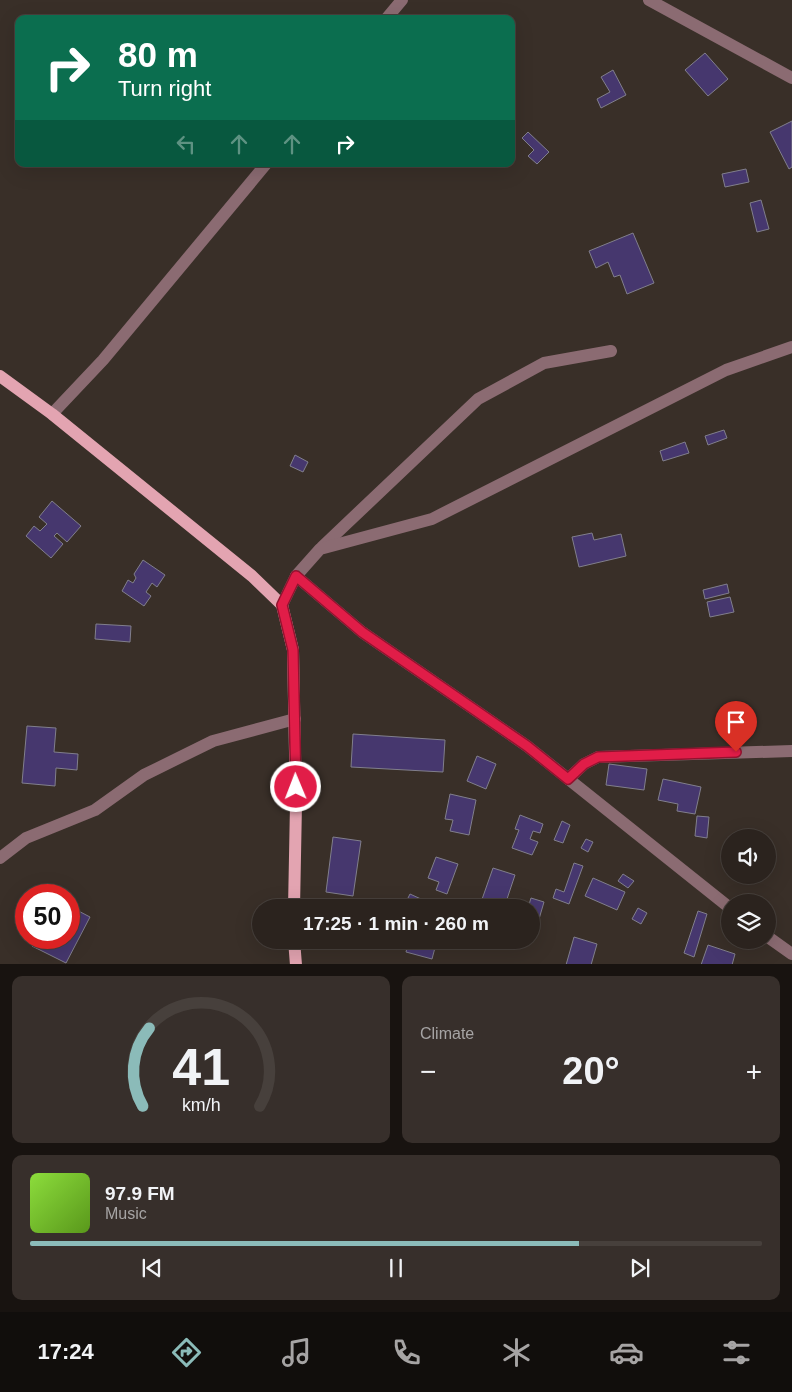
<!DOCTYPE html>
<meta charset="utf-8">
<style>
:root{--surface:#2b231e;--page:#372f2b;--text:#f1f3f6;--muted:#a6a4a4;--line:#47403c;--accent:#8bbbb9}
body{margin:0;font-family:Arial,sans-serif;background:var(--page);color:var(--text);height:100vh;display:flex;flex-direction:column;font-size:19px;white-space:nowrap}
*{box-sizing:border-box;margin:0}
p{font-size:16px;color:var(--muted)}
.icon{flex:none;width:28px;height:28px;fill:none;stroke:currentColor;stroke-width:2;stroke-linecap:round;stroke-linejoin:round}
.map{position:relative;height:964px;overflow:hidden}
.drawer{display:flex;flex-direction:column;gap:12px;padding:12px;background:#181310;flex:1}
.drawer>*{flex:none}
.banner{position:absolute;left:15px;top:15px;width:500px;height:152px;border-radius:10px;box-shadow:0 5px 20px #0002,0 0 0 1px var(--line);background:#0b6e4f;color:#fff;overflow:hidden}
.tools{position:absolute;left:721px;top:829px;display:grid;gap:10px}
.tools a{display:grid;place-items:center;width:55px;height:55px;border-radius:50%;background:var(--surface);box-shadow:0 5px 20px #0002,0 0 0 1px var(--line);font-size:25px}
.speed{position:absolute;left:15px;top:884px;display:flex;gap:10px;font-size:25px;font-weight:700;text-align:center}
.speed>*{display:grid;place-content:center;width:65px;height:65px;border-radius:50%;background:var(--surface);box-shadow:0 5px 20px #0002,0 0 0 1px var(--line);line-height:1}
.speed .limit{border:8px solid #d22;background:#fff;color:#111}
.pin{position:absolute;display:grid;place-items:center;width:42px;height:42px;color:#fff;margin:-51px -21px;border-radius:50% 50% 50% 0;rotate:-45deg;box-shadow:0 0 5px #0007}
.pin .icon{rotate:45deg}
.me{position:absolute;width:55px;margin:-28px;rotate:359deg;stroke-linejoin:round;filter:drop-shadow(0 0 4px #0008)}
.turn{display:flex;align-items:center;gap:18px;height:105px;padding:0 20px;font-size:22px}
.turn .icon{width:65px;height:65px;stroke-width:2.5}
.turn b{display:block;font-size:35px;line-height:42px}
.lanes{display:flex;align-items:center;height:48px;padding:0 20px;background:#0003;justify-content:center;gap:25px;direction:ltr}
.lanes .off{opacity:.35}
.big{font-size:38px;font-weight:800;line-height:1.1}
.drawer .tile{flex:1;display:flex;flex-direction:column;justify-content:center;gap:8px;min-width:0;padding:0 18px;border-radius:10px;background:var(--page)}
.drawer .dial{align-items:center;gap:0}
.dial svg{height:130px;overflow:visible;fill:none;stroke:var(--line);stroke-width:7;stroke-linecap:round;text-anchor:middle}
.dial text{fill:var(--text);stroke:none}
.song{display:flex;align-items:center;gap:15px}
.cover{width:60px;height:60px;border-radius:8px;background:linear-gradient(135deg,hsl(90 70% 55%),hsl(90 70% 35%))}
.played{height:5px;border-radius:2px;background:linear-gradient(90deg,var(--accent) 75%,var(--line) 75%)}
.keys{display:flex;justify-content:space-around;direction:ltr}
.heat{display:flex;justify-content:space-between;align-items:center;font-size:28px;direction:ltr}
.drawer .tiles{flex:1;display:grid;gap:12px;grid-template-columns:1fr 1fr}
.tile:last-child{grid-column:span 2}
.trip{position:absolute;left:252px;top:899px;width:288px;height:50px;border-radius:25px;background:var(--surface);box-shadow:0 5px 20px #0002,0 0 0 1px var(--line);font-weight:800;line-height:50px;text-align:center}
.menu{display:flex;height:80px;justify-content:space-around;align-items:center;background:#110e0c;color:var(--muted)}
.menu .icon{width:35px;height:35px}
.menu .on{color:var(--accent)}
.menu b{font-size:22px;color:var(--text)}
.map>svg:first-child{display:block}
.building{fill:#46376e;stroke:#817f8c}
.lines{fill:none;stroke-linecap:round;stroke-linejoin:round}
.minor{stroke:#8b6b72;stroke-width:12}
.major{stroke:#e3a4b1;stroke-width:12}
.route-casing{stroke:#92132f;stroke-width:12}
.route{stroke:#e11d48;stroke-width:9}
</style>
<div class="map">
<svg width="792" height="965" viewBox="0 0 792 965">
<rect width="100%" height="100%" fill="#392f28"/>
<g class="building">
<polygon points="705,53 728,79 708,96 685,70"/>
<polygon points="613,70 626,95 601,108 597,99 610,92 601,77"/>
<polygon points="792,121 792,167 789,169 770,132"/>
<polygon points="528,132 549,152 537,164 528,156 534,150 522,138"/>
<polygon points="746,169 749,182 725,187 722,174"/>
<polygon points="761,200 769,229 757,232 750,203"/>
<polygon points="633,233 654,283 627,294 620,275 614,277 608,262 596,268 589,251"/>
<polygon points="724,430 727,438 708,445 705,436"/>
<polygon points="685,442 689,453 663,461 660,451"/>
<polygon points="295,455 308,462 303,472 290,466"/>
<polygon points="52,501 81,526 67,542 57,533 54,536 63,544 51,558 26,536 34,526 40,531 47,524 39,517"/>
<polygon points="592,533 594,540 621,534 626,556 579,567 572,537"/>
<polygon points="143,560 165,575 157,587 152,583 146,592 151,596 144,606 122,591 128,580 133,583 136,578 134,574"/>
<polygon points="727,584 729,593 705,599 703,590"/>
<polygon points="730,597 734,612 710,617 707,602"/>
<polygon points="96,624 131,626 130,642 95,639"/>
<polygon points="27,726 56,728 54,752 78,754 77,770 56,768 55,786 22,783"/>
<polygon points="353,734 445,740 443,772 351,767"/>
<polygon points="477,756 496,764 486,789 467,781"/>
<polygon points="609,764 647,769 644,790 606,785"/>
<polygon points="663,779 701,787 695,814 677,811 678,804 658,800"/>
<polygon points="450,794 476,800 469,835 450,831 453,820 445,819"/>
<polygon points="520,815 543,824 540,833 533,831 530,839 538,842 532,855 512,848 519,830 515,829"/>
<polygon points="697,816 709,817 707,838 695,836"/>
<polygon points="562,821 570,825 563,843 554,840"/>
<polygon points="333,837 361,841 353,896 326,892"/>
<polygon points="586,839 593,842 588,852 581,848"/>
<polygon points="436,857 458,864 447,894 436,890 439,882 428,878"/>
<polygon points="574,863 583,866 569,904 553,898 556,889 564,892"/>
<polygon points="493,868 515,875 504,908 480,905"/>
<polygon points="623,874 634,881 628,888 618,881"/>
<polygon points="593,878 625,892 617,910 585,896"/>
<polygon points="410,894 434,905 433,908 404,906"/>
<polygon points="531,898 544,902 539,919 531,917 531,908 528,908"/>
<polygon points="69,906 90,917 66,963 32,946 36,938 69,938"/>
<polygon points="638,908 647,913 641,924 632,919"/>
<polygon points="698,911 707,914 694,957 684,953"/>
<polygon points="574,937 597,944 591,965 566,965"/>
<polygon points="409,940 437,940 432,959 406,952"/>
<polygon points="708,945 735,954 732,965 701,965"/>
</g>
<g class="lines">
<g class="minor">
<polyline points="649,0 792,78"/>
<polyline points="386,19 402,0"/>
<polyline points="52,414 103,360 266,164"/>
<polyline points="322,547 478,399 544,363 611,351"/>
<polyline points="296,576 362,632 527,746 730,908"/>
<polyline points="282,605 296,576 320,549 432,519 726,370 792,347"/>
<polyline points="568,779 584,764 598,757 792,751"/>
<polyline points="0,858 26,838 95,810 144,775 213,741 295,719"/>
<polyline points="768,937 792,954"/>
</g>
<g class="major">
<polyline points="0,376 52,414 252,576 282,605 293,650 296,804 294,908"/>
<polyline points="294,940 296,965"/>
</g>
</g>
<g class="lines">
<defs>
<polyline id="route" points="296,787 293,650 282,605 296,576 362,632 527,746 568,779 584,764 598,757 736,752"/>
</defs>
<use href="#route" class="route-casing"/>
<use href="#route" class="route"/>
</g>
</svg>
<div class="tools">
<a><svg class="icon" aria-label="sound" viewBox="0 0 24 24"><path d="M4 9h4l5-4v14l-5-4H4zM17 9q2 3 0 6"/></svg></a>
<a><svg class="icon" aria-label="layers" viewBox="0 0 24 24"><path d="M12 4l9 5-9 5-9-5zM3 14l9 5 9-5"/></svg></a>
</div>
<div class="speed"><div class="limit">50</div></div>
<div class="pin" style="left:736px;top:752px;background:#d93025"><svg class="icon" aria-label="arrive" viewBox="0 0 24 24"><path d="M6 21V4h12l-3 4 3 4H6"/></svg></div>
<svg class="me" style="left:296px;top:787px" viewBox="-20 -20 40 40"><circle r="17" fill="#e11d48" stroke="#fff" stroke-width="3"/><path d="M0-11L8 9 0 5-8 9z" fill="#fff"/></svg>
<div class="trip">17:25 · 1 min · 260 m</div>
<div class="banner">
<div class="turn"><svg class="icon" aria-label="right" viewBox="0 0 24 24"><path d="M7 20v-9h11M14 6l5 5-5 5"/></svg><div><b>80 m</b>Turn right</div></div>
<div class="lanes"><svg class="icon off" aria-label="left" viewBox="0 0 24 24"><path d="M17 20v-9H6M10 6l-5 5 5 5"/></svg><svg class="icon off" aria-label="ahead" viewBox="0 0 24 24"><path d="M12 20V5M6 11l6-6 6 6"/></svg><svg class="icon off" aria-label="ahead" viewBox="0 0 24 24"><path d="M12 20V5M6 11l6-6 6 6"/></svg><svg class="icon" aria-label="right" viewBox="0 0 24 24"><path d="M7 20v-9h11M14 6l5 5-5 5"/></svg></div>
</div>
</div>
<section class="drawer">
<div class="tiles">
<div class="tile dial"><svg viewBox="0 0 100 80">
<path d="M14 69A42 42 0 1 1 86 69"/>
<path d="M14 69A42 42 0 0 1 18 21" stroke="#8bbbb9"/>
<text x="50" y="56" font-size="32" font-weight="700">41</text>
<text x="50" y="72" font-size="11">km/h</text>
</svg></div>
<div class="tile"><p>Climate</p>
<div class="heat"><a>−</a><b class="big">20°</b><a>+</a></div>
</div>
<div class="tile">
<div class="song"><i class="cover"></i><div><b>97.9 FM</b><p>Music</p></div></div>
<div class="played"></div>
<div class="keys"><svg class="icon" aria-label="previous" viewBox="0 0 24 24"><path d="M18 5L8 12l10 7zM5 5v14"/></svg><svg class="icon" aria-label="pause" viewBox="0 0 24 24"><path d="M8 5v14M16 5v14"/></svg><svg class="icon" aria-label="next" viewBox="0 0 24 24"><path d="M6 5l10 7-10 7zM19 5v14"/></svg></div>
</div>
</div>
</section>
<nav class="menu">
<b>17:24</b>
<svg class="icon on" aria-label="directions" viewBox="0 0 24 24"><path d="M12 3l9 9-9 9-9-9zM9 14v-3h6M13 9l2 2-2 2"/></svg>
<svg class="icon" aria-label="music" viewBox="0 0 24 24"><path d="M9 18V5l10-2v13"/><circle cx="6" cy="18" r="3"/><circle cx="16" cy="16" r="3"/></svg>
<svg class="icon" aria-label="phone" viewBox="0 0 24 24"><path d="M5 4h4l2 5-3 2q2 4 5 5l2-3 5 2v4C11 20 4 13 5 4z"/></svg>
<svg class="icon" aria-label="climate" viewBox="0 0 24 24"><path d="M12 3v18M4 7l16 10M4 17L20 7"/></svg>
<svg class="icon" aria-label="car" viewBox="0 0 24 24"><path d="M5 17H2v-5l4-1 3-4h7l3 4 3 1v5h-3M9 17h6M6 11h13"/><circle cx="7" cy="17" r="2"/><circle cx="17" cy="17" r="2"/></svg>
<svg class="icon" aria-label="filters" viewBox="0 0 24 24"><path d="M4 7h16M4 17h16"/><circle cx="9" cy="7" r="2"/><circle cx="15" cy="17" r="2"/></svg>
</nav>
